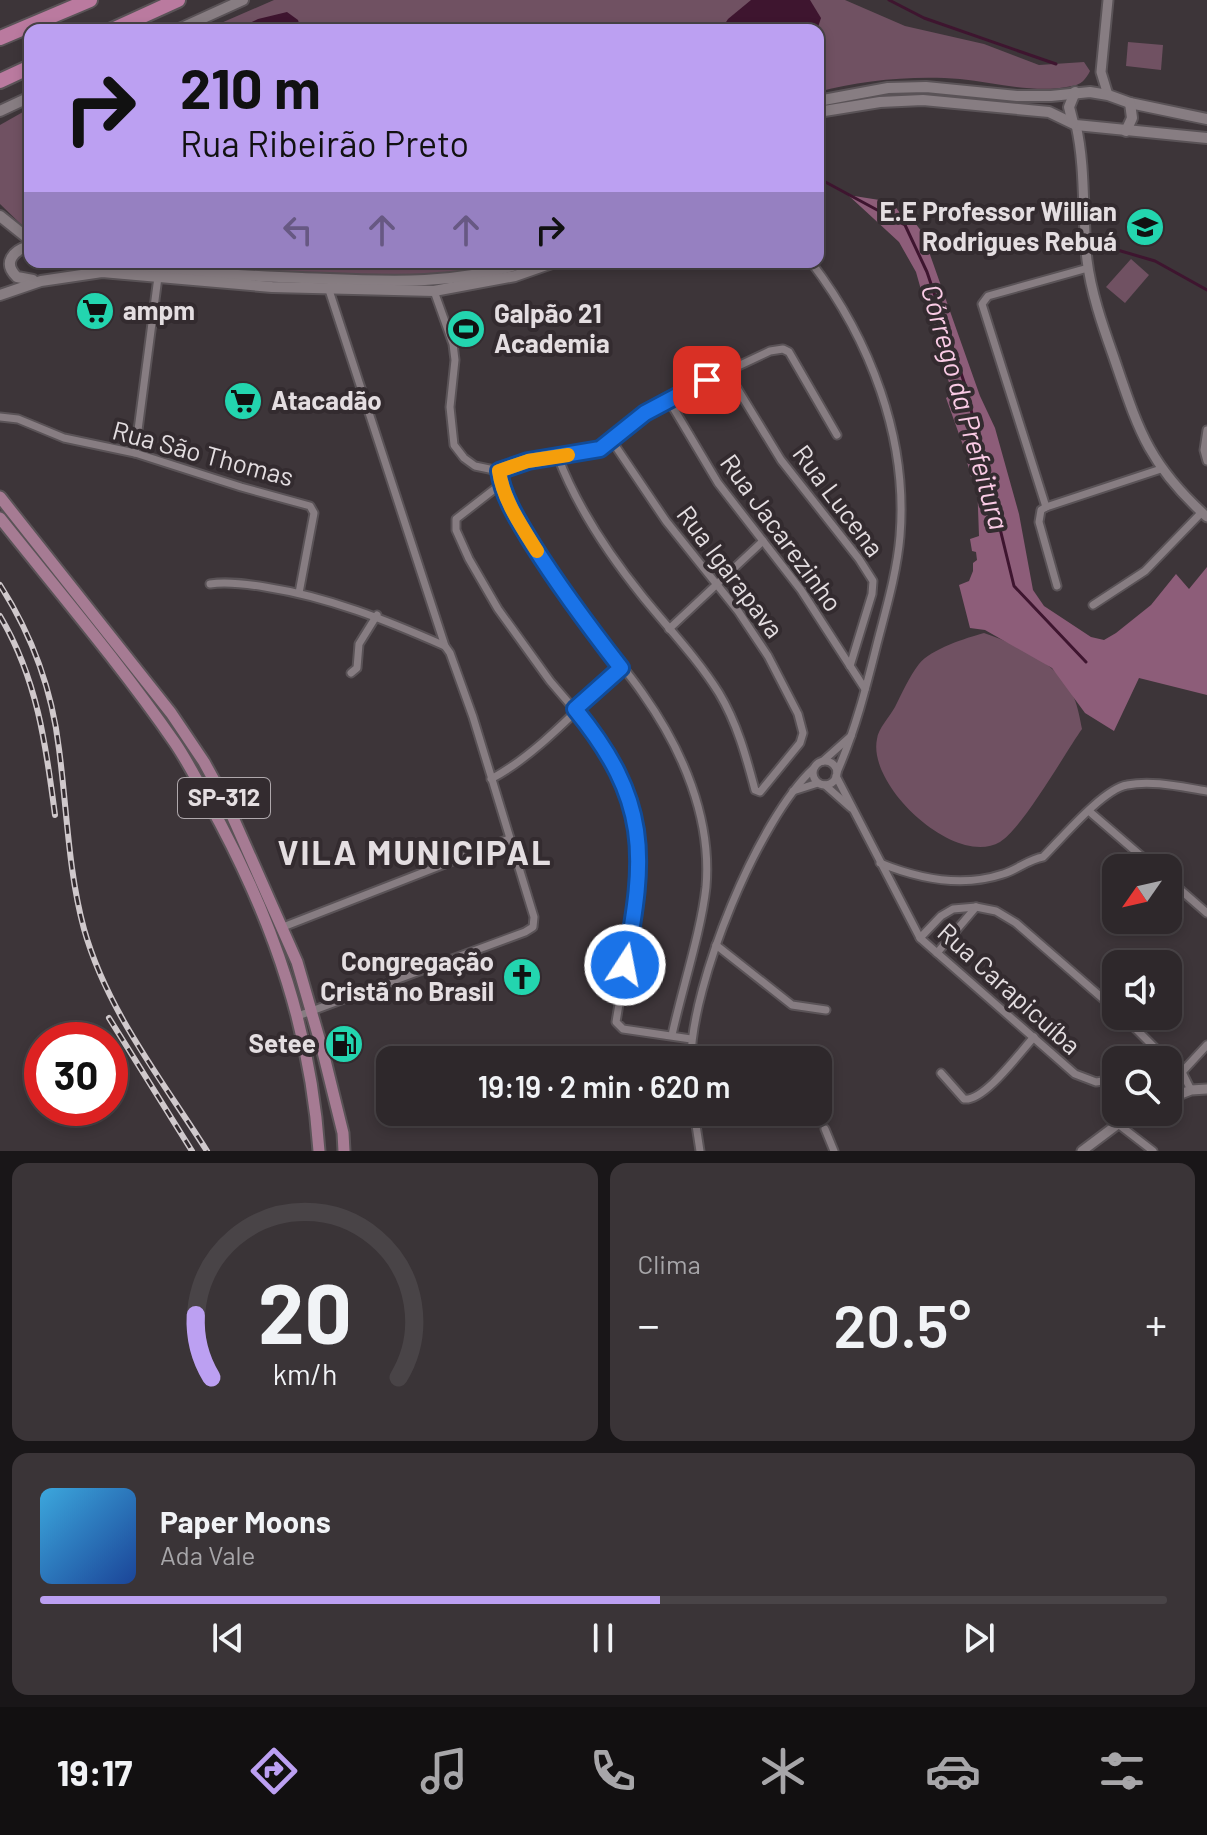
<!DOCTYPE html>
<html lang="pt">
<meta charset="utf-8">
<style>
:root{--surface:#2e282b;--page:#3a3437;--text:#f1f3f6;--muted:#a7a6a9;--line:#494447;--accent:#bca0f2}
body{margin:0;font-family:Barlow,sans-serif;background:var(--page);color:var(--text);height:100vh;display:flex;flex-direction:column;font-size:30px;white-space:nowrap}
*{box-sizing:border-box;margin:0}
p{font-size:26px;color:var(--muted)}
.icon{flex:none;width:44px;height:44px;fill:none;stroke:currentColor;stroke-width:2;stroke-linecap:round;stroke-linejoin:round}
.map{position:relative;height:1151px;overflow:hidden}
.panel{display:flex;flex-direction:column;gap:12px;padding:12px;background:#191618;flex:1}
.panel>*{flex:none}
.banner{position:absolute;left:24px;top:24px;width:800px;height:244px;border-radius:16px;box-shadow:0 4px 12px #0003,0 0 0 2px var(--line);background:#bca0f2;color:#111;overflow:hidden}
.needle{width:52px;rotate:236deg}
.tools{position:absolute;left:1102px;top:854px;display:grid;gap:16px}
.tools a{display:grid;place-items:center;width:80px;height:80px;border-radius:16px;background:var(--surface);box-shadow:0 4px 12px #0003,0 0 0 2px var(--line);font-size:40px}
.speed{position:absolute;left:24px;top:1022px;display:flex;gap:16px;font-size:40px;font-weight:700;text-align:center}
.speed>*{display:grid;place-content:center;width:104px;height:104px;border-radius:50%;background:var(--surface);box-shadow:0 4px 12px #0003,0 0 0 2px var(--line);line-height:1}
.speed .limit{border:12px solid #d22;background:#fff;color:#111}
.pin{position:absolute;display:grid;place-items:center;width:68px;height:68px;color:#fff;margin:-34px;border-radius:16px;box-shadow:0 4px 12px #0006}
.me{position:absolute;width:88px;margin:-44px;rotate:11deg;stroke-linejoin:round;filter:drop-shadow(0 0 6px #0008)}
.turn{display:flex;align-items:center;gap:28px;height:168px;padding:0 24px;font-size:36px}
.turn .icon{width:104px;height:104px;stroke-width:2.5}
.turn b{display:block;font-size:56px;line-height:68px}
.lanes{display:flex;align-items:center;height:76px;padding:0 24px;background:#0003;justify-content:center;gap:40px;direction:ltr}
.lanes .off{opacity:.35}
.big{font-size:60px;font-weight:600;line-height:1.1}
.panel .card{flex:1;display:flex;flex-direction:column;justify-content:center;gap:12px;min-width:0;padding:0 28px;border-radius:16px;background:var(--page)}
.panel .dial{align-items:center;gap:0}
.dial svg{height:208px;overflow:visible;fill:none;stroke:var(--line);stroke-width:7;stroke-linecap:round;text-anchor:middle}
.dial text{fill:var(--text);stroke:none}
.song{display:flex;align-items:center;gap:24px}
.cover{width:96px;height:96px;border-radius:12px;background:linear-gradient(135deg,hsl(200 70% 55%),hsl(220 70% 35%))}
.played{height:8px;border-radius:4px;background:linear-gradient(90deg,var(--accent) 55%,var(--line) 55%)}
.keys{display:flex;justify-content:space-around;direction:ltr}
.heat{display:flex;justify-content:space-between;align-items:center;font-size:44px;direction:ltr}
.panel .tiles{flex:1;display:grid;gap:12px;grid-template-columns:1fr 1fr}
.card:last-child{grid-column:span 2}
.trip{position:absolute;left:376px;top:1046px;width:456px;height:80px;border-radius:16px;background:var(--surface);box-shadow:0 4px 12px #0003,0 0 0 2px var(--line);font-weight:600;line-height:80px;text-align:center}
.tabs{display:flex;height:128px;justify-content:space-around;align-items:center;background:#121011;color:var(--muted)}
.tabs .icon{width:56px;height:56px}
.tabs .on{color:var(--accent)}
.tabs b{font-size:36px;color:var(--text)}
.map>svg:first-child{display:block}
.green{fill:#705162}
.forest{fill:#8d5d79}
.water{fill:#3e152f}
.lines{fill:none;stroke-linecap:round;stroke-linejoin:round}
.stream{stroke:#3e152f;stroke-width:3}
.minor-casing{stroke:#5a5357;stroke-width:11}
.tertiary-casing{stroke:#5a5357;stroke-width:13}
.secondary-casing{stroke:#5a5357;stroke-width:14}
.primary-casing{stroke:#5a5357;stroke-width:15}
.motorway-casing{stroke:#5a5357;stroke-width:18}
.minor{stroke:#877d82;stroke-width:7}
.tertiary{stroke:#877d82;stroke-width:9}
.secondary{stroke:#877d82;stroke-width:10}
.primary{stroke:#a67b93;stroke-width:11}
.motorway{stroke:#ba7a9f;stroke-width:14}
.rail-casing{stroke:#d0c9cc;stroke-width:6}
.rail{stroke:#332b2f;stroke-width:3;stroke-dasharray:9;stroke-linecap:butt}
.route-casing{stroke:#114b97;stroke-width:20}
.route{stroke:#1a73e8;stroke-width:14}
.slow{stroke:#f59e0b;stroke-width:14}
.labels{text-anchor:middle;stroke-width:8;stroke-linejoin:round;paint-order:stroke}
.shield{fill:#332b2f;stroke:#afa8ac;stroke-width:2}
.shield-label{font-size:24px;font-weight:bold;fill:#e4dee1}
.poi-label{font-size:26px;font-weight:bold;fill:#e4dee1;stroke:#332b2f;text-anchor:end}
.street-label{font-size:26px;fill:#e4dee1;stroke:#332b2f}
.water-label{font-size:28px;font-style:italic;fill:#facbe5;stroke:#332b2f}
.district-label{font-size:34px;font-weight:bold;letter-spacing:2px;fill:#e4dee1;stroke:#332b2f}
</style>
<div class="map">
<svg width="1207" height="1151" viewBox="0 0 1207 1151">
<rect width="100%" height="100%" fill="#3d3539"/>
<g class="green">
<path d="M274,0H845L905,26L984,44L1039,65L1084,62L1090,71C1086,79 1081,85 1072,86C1036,94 997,83 960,79C916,75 860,80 818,92V30H205Z"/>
<polygon points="1128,42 1163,45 1161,70 1126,66"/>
<polygon points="30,108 30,233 0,204 0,125"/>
<polygon points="1131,259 1149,275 1125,303 1106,287"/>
<polygon points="130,262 513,262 453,275 371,281"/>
<path d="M984,633C1018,645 1059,663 1074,698C1078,707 1080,719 1082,729C1065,753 1022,829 1000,842C955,868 867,786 877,739C878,729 890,716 895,707C902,693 909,677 919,664C931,649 966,638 984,633Z"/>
</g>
<polygon class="forest" points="848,195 892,202 907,223 912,219 922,232 980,396 995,428 1019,514 1033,590 1044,606 1091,637 1104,640 1116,633 1151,605 1176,574 1189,589 1207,567 1207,695 1139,678 1114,731 1085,713 1052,668 985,630 970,628 959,585 969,581 973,571 973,563 977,560 976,552 972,551 970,539 979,536 977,481 975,475 971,477 966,458 973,454 973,452 964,448 946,398 953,393 947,377 949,360 925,304 916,272 899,242"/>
<g class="water">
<polygon points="751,0 810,0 821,18 817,30 721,30 728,19"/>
<polygon points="287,12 298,20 301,30 235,30 258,19"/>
</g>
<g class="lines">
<g class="stream">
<polyline points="889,0 924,18 1056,64"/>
<polyline points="818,178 905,225 927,272 965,385 1014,586 1086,662"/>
<polyline points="1114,249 1155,261 1207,290"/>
</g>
<defs>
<g id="minor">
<path d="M811,262C870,339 908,438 900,536C897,572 886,609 877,644C866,688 855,731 837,772"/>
<polyline points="329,290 445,646"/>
<polyline points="434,291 453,344 455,360 450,407 454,445 464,458 475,466 499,471 528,461 600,449 645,413 668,399 770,351 783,349 789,352 837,435"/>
<polyline points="726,370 781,460 859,559 873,581 872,594 850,666"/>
<polyline points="668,399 718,483 801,590 865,689"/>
<polyline points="0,417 18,419 64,438 135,453 241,487 310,506 314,513 299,593"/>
<polyline points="1207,430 1204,450 1207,461"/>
<polyline points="135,453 158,277"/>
<path d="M558,457C577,507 610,556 643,597C669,629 697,658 719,693C737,723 746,756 755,790L760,792L800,743L803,733L798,714L768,656L738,611L666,521L612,441"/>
<path d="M499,471C505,511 536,550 558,584C583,623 617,656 643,694C682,749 712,818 706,887C701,932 682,989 672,1035"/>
<polyline points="501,484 456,519 456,530 469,559 498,609 550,681 592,730 621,776 629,799 637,829 639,884 616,1022 623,1029 691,1039"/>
<polyline points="1046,507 982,304 988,296 1088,268"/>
<polyline points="1046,507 1161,469"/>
<polyline points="1046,507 1041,510 1039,522 1057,586"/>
<path d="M210,584C227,581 247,584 265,587C329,597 386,620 445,646L450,653L473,717L534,917L533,927L525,932L298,1016"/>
<polyline points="1093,605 1145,571 1202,512"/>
<polyline points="669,629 763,541"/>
<polyline points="351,673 357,668 359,644 377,615"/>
<polyline points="823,761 851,736"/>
<circle cx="825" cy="773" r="12"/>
<polyline points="836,776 920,938 1075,1074 1096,1082 1116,1079"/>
<path d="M491,779C537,755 583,703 621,668"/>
<polyline points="825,785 851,808"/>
<polyline points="793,791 818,783"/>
<polyline points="1090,812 1155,868"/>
<path d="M880,863C919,879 961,888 1003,874C1017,870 1029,859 1043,857C1062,838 1103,789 1127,785C1153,780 1181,787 1207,791"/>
<polyline points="1168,879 1207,913"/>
<polyline points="283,927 509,839"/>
<polyline points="920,938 941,916 953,909 976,907 996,911 1016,923 1116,1010"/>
<polyline points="716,945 792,1005 826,1010"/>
<polyline points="937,953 976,907"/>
<polyline points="1123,1016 1167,1060"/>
<path d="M691,1060C691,985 758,819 814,768"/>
<polyline points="1168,1061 1182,1072"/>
<path d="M941,1073L964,1099C984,1102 1020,1052 1034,1037"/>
<polyline points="1191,1090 1182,1072 1207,1045"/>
<polyline points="694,1112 700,1151"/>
<polyline points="1118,1124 1153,1151"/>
<polyline points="825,1129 834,1151"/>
</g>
<g id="tertiary">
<polyline points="1108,0 1101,72 1108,95"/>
<path d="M1076,125C1086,169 1082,216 1087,260C1091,292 1102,324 1113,355C1138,428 1147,463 1207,517"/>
<polyline points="1168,1099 1191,1090 1207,1089"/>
<polyline points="1082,1151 1118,1124 1139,1112"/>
</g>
<g id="secondary">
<polyline points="177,30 243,0"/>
<polyline points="818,101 888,88 926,87 1017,96 1051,96 1090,92 1108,95 1130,103 1207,119"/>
<polyline points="0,111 30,97"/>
<polyline points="818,112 880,102 923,100 1049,112 1076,125 1207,138"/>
<polyline points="1073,123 1069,107 1075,92"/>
<polyline points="1126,131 1132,118 1130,103"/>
<polyline points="0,216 30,240"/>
<path d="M30,246C13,250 2,263 17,277L33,280"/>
<path d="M84,262C156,269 230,276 302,278C378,281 452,287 525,262"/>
<polyline points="0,295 41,281 102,272 272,287 434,291 515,276 555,262"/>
</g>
<g id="primary">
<polyline points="0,497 171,713 204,762 227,804 297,962 323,1052 343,1133 344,1151"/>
<path d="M0,518C59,592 121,665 175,743C192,768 205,796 220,823C275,927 311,1033 319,1151"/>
</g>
<g id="motorway">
<polyline points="112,30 178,0"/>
<polyline points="0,38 90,0"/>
<polyline points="0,81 30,67"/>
</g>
</defs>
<use href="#minor" class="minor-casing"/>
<use href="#tertiary" class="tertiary-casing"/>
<use href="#secondary" class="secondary-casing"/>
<use href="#primary" class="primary-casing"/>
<use href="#motorway" class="motorway-casing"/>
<use href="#minor" class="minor"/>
<use href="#tertiary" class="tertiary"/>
<use href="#secondary" class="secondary"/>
<use href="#primary" class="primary"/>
<use href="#motorway" class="motorway"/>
<defs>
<g id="rail">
<path d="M0,585C32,635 52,690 59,749C67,809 68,870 84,929C107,1011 162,1080 207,1151"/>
<path d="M0,616C37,678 46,745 55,815"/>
<polyline points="109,1018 192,1151"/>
</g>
</defs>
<use href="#rail" class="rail-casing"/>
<use href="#rail" class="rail"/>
</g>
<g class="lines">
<defs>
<path id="route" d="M625,965C646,855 650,801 575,709L621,668C590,628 560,588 533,545C519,522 503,498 499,471L528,461L600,449L645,413L707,380"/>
</defs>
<use href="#route" class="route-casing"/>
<use href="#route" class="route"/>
<path class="slow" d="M537,551C522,527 503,500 499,471L528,461L568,455"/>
</g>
<defs>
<symbol id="school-disc" viewBox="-11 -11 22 22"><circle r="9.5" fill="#23d5af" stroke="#332b2f"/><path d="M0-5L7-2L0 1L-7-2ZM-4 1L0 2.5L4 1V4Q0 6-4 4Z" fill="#111"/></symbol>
<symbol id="supermarket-disc" viewBox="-11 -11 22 22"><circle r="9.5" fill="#23d5af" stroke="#332b2f"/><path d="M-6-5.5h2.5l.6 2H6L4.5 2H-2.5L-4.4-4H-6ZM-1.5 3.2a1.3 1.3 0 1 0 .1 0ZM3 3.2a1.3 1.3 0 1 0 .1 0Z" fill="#111"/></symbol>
<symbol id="stadium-disc" viewBox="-11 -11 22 22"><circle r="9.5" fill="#23d5af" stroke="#332b2f"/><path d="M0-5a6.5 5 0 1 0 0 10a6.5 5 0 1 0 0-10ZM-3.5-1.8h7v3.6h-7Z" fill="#111"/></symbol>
<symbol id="church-disc" viewBox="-11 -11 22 22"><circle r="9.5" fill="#23d5af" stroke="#332b2f"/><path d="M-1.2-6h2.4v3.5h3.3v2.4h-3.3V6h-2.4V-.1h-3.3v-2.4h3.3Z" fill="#111"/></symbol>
<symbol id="fuel-disc" viewBox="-11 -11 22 22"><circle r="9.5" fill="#23d5af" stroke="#332b2f"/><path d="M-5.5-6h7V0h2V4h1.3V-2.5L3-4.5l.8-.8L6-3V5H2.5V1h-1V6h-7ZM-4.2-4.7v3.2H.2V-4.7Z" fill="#111"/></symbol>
</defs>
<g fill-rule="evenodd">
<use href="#school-disc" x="1123" y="205" width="44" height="44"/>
<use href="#supermarket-disc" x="73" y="289" width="44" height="44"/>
<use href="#stadium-disc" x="444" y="307" width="44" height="44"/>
<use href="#supermarket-disc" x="221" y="379" width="44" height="44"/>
<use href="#church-disc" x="500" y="955" width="44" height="44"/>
<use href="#fuel-disc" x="322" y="1022" width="44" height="44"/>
</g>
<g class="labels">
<rect class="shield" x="178" y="778" width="92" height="40" rx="6"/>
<g class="shield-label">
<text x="224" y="806">SP-312</text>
</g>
<g class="poi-label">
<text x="1117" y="221">E.E Professor Willian<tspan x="1117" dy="30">Rodrigues Rebuá</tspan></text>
<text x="123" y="320" text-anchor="start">ampm</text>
<text x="494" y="323" text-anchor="start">Galpão 21<tspan x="494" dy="30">Academia</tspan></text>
<text x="271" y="410" text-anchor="start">Atacadão</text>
<text x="494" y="971">Congregação<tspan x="494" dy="30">Cristã no Brasil</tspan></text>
<text x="316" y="1053">Setee</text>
</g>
<g class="street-label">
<text transform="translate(203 454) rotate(15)" y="9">Rua São Thomas</text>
<text transform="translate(838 501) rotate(53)" y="9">Rua Lucena</text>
<text transform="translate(781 533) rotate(54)" y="9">Rua Jacarezinho</text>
<text transform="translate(730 572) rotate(53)" y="9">Rua Igarapava</text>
<text transform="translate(1009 989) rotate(42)" y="9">Rua Carapicuíba</text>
</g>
<g class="water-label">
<text transform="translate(965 407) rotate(74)" y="10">Córrego da Prefeitura</text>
</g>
<g class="district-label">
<text x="415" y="865">VILA MUNICIPAL</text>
</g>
</g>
</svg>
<div class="tools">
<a><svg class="needle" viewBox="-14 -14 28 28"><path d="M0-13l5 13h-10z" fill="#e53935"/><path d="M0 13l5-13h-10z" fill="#a7a6a9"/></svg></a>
<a><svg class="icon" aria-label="sound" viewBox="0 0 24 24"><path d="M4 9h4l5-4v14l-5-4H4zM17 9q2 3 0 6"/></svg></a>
<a><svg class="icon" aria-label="search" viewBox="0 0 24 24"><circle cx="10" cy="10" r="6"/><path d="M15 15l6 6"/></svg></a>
</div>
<div class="speed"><div class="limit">30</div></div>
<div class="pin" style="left:707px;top:380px;background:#d93025"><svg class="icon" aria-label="arrive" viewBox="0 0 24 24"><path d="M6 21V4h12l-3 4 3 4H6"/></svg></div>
<svg class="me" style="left:625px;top:965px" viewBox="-20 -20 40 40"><circle r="17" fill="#1a73e8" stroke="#fff" stroke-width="3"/><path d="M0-11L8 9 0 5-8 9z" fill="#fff"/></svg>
<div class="trip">19:19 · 2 min · 620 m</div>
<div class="banner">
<div class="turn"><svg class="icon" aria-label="right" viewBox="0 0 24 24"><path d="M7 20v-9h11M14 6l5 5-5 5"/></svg><div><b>210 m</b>Rua Ribeirão Preto</div></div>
<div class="lanes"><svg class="icon off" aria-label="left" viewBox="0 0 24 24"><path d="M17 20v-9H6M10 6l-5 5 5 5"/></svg><svg class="icon off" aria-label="ahead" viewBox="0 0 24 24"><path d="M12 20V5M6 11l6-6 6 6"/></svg><svg class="icon off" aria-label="ahead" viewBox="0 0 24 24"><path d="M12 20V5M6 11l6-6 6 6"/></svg><svg class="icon" aria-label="right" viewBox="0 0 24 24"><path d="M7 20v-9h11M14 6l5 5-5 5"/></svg></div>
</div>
</div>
<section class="panel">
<div class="tiles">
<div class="card dial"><svg viewBox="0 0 100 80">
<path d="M14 69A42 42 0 1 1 86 69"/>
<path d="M14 69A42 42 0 0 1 8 45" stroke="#bca0f2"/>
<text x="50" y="56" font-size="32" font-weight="700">20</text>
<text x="50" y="72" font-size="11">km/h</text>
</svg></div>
<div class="card"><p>Clima</p>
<div class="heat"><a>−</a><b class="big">20.5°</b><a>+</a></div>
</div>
<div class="card">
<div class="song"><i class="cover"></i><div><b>Paper Moons</b><p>Ada Vale</p></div></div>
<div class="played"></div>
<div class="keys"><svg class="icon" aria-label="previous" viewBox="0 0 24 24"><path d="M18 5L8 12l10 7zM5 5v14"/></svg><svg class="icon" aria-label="pause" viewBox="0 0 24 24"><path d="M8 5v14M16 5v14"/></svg><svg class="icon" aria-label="next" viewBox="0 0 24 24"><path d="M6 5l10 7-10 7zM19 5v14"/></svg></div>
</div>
</div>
</section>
<nav class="tabs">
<b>19:17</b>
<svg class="icon on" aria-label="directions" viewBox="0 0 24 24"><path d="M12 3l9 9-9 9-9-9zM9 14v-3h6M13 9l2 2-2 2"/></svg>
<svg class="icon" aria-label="music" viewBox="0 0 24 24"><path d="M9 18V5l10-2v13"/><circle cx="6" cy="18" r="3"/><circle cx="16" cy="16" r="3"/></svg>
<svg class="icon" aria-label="phone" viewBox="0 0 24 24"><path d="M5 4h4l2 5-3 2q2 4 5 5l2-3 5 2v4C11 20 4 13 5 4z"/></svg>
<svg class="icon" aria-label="climate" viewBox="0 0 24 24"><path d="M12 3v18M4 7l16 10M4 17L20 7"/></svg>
<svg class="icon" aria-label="car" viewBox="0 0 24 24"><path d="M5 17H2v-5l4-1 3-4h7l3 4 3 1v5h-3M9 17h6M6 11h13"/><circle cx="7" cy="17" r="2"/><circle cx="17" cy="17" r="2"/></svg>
<svg class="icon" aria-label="filters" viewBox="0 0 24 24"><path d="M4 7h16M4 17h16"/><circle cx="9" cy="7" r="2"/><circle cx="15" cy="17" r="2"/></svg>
</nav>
